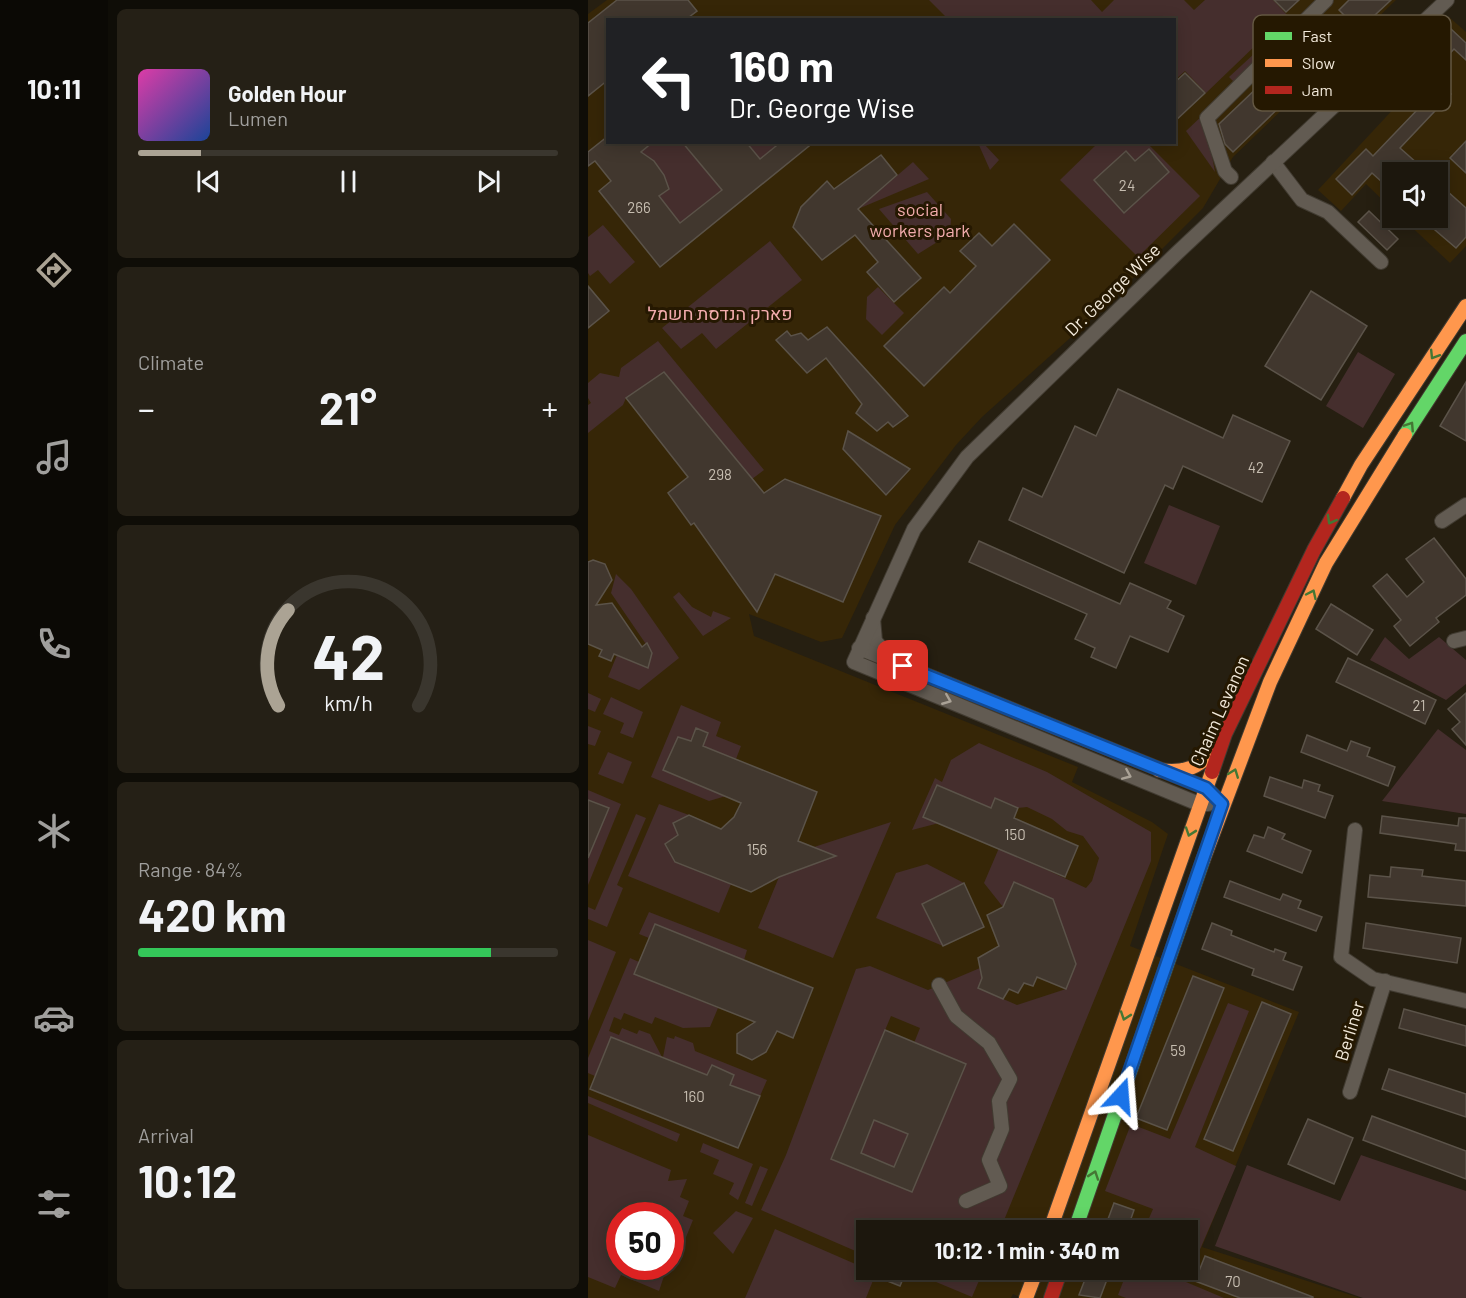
<!DOCTYPE html>
<meta charset="utf-8">
<style>
:root{--surface:#1c170d;--page:#252016;--text:#f1f3f6;--muted:#a09f9d;--line:#3a362e;--accent:#aba394}
body{margin:0;font-family:Barlow,Heebo,sans-serif;background:var(--page);color:var(--text);height:100vh;display:flex;flex-direction:column;font-size:22px;white-space:nowrap}
*{box-sizing:border-box;margin:0}
p{font-size:20px;color:var(--muted)}
.icon{flex:none;width:33px;height:33px;fill:none;stroke:currentColor;stroke-width:2;stroke-linecap:round;stroke-linejoin:round}
.map{position:relative;flex:1;overflow:hidden}
.side{display:flex;flex-direction:column;gap:9px;padding:9px;background:#0f0d07;width:480px}
.side>*{flex:none}
.hud{position:absolute;left:18px;top:18px;width:570px;height:126px;border-radius:0px;box-shadow:0 3px 15px #0003,0 0 0 2px var(--line);background:#202124;color:#fff;overflow:hidden}
.buttons{position:absolute;left:794px;top:162px;display:grid;gap:12px}
.buttons a{display:grid;place-items:center;width:66px;height:66px;border-radius:0px;background:var(--surface);box-shadow:0 3px 15px #0003,0 0 0 2px var(--line);font-size:30px}
.speed{position:absolute;left:18px;top:1202px;display:flex;gap:12px;font-size:30px;font-weight:700;text-align:center}
.speed>*{display:grid;place-content:center;width:78px;height:78px;border-radius:50%;background:var(--surface);box-shadow:0 3px 15px #0003,0 0 0 2px var(--line);line-height:1}
.speed .limit{border:9px solid #d22;background:#fff;color:#111}
.pin{position:absolute;display:grid;place-items:center;width:51px;height:51px;color:#fff;margin:-26px;border-radius:12px;box-shadow:0 3px 9px #0006}
.me{position:absolute;width:66px;margin:-33px;rotate:19deg;stroke-linejoin:round;filter:drop-shadow(0 0 4px #0008)}
.turn{display:flex;align-items:center;gap:21px;height:126px;padding:0 24px;font-size:27px}
.turn .icon{width:78px;height:78px;stroke-width:2.5}
.turn b{display:block;font-size:42px;line-height:51px}
.big{font-size:45px;font-weight:700;line-height:1.1}
.side .tile{flex:1;display:flex;flex-direction:column;justify-content:center;gap:9px;min-width:0;padding:0 21px;border-radius:9px;background:var(--page)}
.side .dial{align-items:center;gap:0}
.dial svg{height:156px;overflow:visible;fill:none;stroke:var(--line);stroke-width:7;stroke-linecap:round;text-anchor:middle}
.dial text{fill:var(--text);stroke:none}
.song{display:flex;align-items:center;gap:18px}
.cover{width:72px;height:72px;border-radius:9px;background:linear-gradient(135deg,hsl(320 70% 55%),hsl(220 70% 35%))}
.played{height:6px;border-radius:3px;background:linear-gradient(90deg,var(--accent) 15%,var(--line) 15%)}
.keys{display:flex;justify-content:space-around;direction:ltr}
.heat{display:flex;justify-content:space-between;align-items:center;font-size:33px;direction:ltr}
.charge{height:9px;border-radius:4px;background:linear-gradient(90deg,#34c759 84%,var(--line) 0)}
.trip{position:absolute;left:268px;top:1220px;width:342px;height:60px;border-radius:0px;background:var(--surface);box-shadow:0 3px 15px #0003,0 0 0 2px var(--line);font-weight:700;line-height:60px;text-align:center}
main{display:flex;flex:1;min-height:0}
.tab-bar{display:flex;flex-direction:column;width:108px;justify-content:space-around;align-items:center;background:#0b0905;color:var(--muted)}
.tab-bar .icon{width:42px;height:42px}
.tab-bar .current{color:var(--accent)}
.tab-bar b{font-size:27px;color:var(--text)}
.map>svg:first-child{display:block}
.built{fill:#362607;fill-rule:evenodd}
.green{fill:#452e2d;fill-rule:evenodd}
.building{fill:#41372e;stroke:#5b5349;stroke-width:1.5;fill-rule:evenodd}
.lines{fill:none;stroke-linecap:round;stroke-linejoin:round}
.street-casing{stroke:#413b31;stroke-width:16}
.fast-casing{stroke:#413b31;stroke-width:16}
.slow-casing{stroke:#413b31;stroke-width:16}
.jam-casing{stroke:#413b31;stroke-width:16}
.street{stroke:#625b52;stroke-width:14}
.fast{stroke:#63d668;stroke-width:14}
.slow{stroke:#ff974d;stroke-width:14}
.jam{stroke:#b3261e;stroke-width:14}
.oneway{stroke:#447734}
.oneway2{stroke:#aaa296}
.route-casing{stroke:#114b97;stroke-width:15}
.route{stroke:#1a73e8;stroke-width:10}
.labels{text-anchor:middle;stroke-width:6;stroke-linejoin:round;paint-order:stroke}
.number-label{font-size:15px;fill:#c6bdb0}
.park-label{font-size:18px;fill:#f3acad;stroke:#251801}
.street-label{font-size:18px;fill:#f3eadb;stroke:#251801}
.key{fill:#251801;stroke:#635742;stroke-width:1.5}
.key-label{font-size:16px;fill:#f3eadb}
</style>
<main>
<nav class="tab-bar">
<b>10:11</b>
<svg class="icon current" aria-label="directions" viewBox="0 0 24 24"><path d="M12 3l9 9-9 9-9-9zM9 14v-3h6M13 9l2 2-2 2"/></svg>
<svg class="icon" aria-label="music" viewBox="0 0 24 24"><path d="M9 18V5l10-2v13"/><circle cx="6" cy="18" r="3"/><circle cx="16" cy="16" r="3"/></svg>
<svg class="icon" aria-label="phone" viewBox="0 0 24 24"><path d="M5 4h4l2 5-3 2q2 4 5 5l2-3 5 2v4C11 20 4 13 5 4z"/></svg>
<svg class="icon" aria-label="climate" viewBox="0 0 24 24"><path d="M12 3v18M4 7l16 10M4 17L20 7"/></svg>
<svg class="icon" aria-label="car" viewBox="0 0 24 24"><path d="M5 17H2v-5l4-1 3-4h7l3 4 3 1v5h-3M9 17h6M6 11h13"/><circle cx="7" cy="17" r="2"/><circle cx="17" cy="17" r="2"/></svg>
<svg class="icon" aria-label="filters" viewBox="0 0 24 24"><path d="M4 7h16M4 17h16"/><circle cx="9" cy="7" r="2"/><circle cx="15" cy="17" r="2"/></svg>
</nav>
<section class="side">
<div class="tile">
<div class="song"><i class="cover"></i><div><b>Golden Hour</b><p>Lumen</p></div></div>
<div class="played"></div>
<div class="keys"><svg class="icon" aria-label="previous" viewBox="0 0 24 24"><path d="M18 5L8 12l10 7zM5 5v14"/></svg><svg class="icon" aria-label="pause" viewBox="0 0 24 24"><path d="M8 5v14M16 5v14"/></svg><svg class="icon" aria-label="next" viewBox="0 0 24 24"><path d="M6 5l10 7-10 7zM19 5v14"/></svg></div>
</div>
<div class="tile"><p>Climate</p>
<div class="heat"><a>−</a><b class="big">21°</b><a>+</a></div>
</div>
<div class="tile dial"><svg viewBox="0 0 100 80">
<path d="M14 69A42 42 0 1 1 86 69"/>
<path d="M14 69A42 42 0 0 1 19 20" stroke="#aba394"/>
<text x="50" y="56" font-size="32" font-weight="700">42</text>
<text x="50" y="72" font-size="11">km/h</text>
</svg></div>
<div class="tile"><p>Range · 84%</p><b class="big">420 km</b><div class="charge"></div></div>
<div class="tile"><p>Arrival</p><b class="big">10:12</b></div>
</section>
<div class="map">
<svg width="878" height="1298" viewBox="0 0 878 1298">
<rect width="100%" height="100%" fill="#261f11"/>
<g class="built">
<path d="M19,0H808L645,157L615,208L510,313L394,417L368,445L307,525L254,638L233,642L161,614L166,636L490,767L484,782L564,822L580,834L542,946L711,1012L614,1247L772,1298H434L425,1294L423,1298H0V14ZM20,20H586V142H20ZM32,1215H82V1266H32ZM279,1230H600V1269H279Z"/>
<polygon points="861,17 878,32 878,246 862,263 814,218 849,218 849,172 804,172 804,209 778,184 753,211 730,190 838,74 823,59"/>
</g>
<g class="green">
<polygon points="341,0 503,0 514,12 526,0 596,0 606,10 617,0 685,0 699,15 618,93 597,71 587,80 586,20 360,19"/>
<polygon points="667,53 675,60 649,85 641,77"/>
<polygon points="616,114 627,172 598,131"/>
<polygon points="65,143 94,143 136,188 93,223 68,198 80,189 72,169 52,152"/>
<polygon points="158,143 193,143 172,159"/>
<polygon points="390,143 398,143 397,145 411,160 402,170"/>
<polygon points="510,143 559,143 612,196 550,257 472,180"/>
<polygon points="325,162 341,179 270,209"/>
<polygon points="339,192 363,219 362,234 330,254 291,209"/>
<polygon points="15,225 47,262 22,284 10,270 2,276 0,273 0,237"/>
<polygon points="182,241 214,280 128,349 114,333 93,349 74,328"/>
<polygon points="290,287 316,313 294,335 278,319 279,297"/>
<polygon points="70,341 176,470 164,479 76,372 38,398 35,405 0,433 0,405 3,403 0,398 0,383 12,373 31,377 33,368"/>
<polygon points="770,352 807,374 775,428 738,406"/>
<polygon points="581,505 632,526 608,585 556,563"/>
<polygon points="28,574 43,589 91,658 51,690 20,677 29,655 59,668 64,653 23,593"/>
<polygon points="91,592 104,607 123,617 125,611 143,618 115,636 85,597"/>
<polygon points="797,637 821,659 851,637 878,660 878,684 858,700 782,660"/>
<polygon points="0,693 13,699 7,712 0,709"/>
<polygon points="23,697 55,712 45,738 32,733 36,723 15,714"/>
<polygon points="93,705 133,722 128,736 153,746 148,759 115,746 120,733 108,728 102,741 90,737 75,770 138,796 121,801 63,777"/>
<polygon points="0,726 13,731 7,746 0,744"/>
<polygon points="850,729 878,750 878,814 794,801"/>
<path d="M391,743L459,772L563,832V861L412,1230H279V1256L173,1210L198,1155L268,969L282,966L340,990L392,968L394,978L390,988L429,1005L478,989L488,964L465,899L427,882L415,907L396,883L411,848L498,888L504,881L511,858L495,836L479,831L464,819L439,807L430,808L407,798L403,809L349,786L336,816L351,823L324,830L347,778L354,782L363,760ZM303,1016L332,1028L326,1043L377,1064L324,1192L243,1159Z"/>
<polygon points="20,752 44,762 35,784 10,774"/>
<polygon points="0,790 33,804 0,885 0,858 21,808 0,800"/>
<polygon points="71,804 101,815 85,823 90,835 77,844 87,862 143,884 131,913 40,876"/>
<polygon points="48,814 58,818 29,885 35,888 19,927 0,919 0,907 7,910"/>
<polygon points="303,822 245,958 170,928 191,877 247,856 226,847"/>
<polygon points="339,864 376,883 334,904 355,946 288,918 308,873"/>
<polygon points="61,912 159,950 156,960 67,924 61,938 51,934"/>
<polygon points="0,940 28,952 0,1021"/>
<polygon points="42,958 51,962 47,974 130,1008 122,1027 95,1028 67,1017 64,1024 36,1013 33,1020 26,1017 21,1031 31,1035 34,1028 49,1034 51,1030 62,1034 74,1057 23,1037 7,1076 0,1073 0,1058"/>
<polygon points="640,1003 661,1011 607,1147 648,1166 598,1282 636,1298 538,1298 530,1295 540,1269 600,1269 600,1230 556,1230 565,1209 517,1191 543,1124 582,1139"/>
<polygon points="87,1036 105,1043 107,1051 179,1080 172,1096 142,1085 146,1075 124,1065 119,1075 75,1057 79,1037 86,1039"/>
<polygon points="0,1096 92,1134 89,1142 0,1103"/>
<polygon points="286,1120 320,1134 306,1167 273,1153"/>
<path d="M0,1135L83,1170L80,1181L99,1179L92,1197L101,1201L95,1216L105,1220L85,1269L79,1267L71,1291L33,1275L27,1288L0,1277ZM32,1215H82V1266H32Z"/>
<polygon points="115,1143 165,1164 150,1200 141,1194 146,1183 125,1174 131,1160 112,1152"/>
<polygon points="773,1155 878,1191 878,1298 775,1298 627,1246 659,1165 752,1201"/>
<polygon points="172,1166 180,1169 164,1206 157,1203"/>
<polygon points="148,1211 165,1218 145,1254 125,1233"/>
<polygon points="187,1229 288,1273 278,1298 157,1298"/>
<polygon points="317,1269 396,1269 384,1297"/>
</g>
<g class="building">
<polygon points="29,0 100,0 109,11 97,20 20,20 20,80 0,96 0,23"/>
<polygon points="686,0 711,0 698,12"/>
<polygon points="761,0 803,0 771,30 751,10"/>
<polygon points="737,23 757,44 645,152 637,144 631,124"/>
<polygon points="863,29 878,43 878,60 866,49 850,66 839,56"/>
<polygon points="597,73 617,93 586,122 586,83"/>
<polygon points="853,85 863,94 812,148 839,172 804,172 804,191 784,173 764,195 748,179 778,149 785,156"/>
<polygon points="20,136 20,142 65,142 53,152 66,161 76,175 81,189 71,196 92,223 134,190 94,142 158,142 172,159 193,142 226,142 72,267 11,191 23,181 7,161 0,166 0,152"/>
<polygon points="878,141 878,173 862,158"/>
<polygon points="561,149 581,172 536,213 506,180 538,151 547,161"/>
<polygon points="293,155 309,175 270,209 333,278 306,302 279,272 290,262 267,235 234,260 205,227 213,207 239,181 246,189"/>
<polygon points="849,182 878,208 878,237 868,248 833,218 849,218"/>
<polygon points="781,211 810,239 799,250 770,222"/>
<polygon points="426,224 462,260 336,386 296,346 356,287 362,293 388,266 372,251 391,233 404,246"/>
<polygon points="0,286 21,311 0,328"/>
<polygon points="723,291 779,326 733,400 677,366"/>
<polygon points="239,327 320,416 305,427 300,422 289,431 268,413 274,404 238,358 219,373 188,340 199,331 203,336 213,333 220,340"/>
<polygon points="76,372 176,493 197,479 293,516 255,602 187,574 169,612 106,523 103,525 80,493 100,477 38,398"/>
<polygon points="878,382 878,441 852,426"/>
<polygon points="530,389 635,438 645,415 702,441 674,502 595,466 585,489 577,485 536,573 421,520 435,488 454,497 487,426 508,436"/>
<polygon points="260,431 322,469 298,495 255,449"/>
<polygon points="846,538 878,579 878,595 848,618 851,622 822,646 806,626 813,620 785,586 799,574 819,597 836,582 818,559"/>
<polygon points="391,541 532,604 542,583 583,601 579,608 596,616 580,652 542,636 528,668 503,657 507,648 487,639 499,614 381,562"/>
<polygon points="5,560 17,564 24,580 8,605 24,603 54,647 59,643 64,653 60,668 26,654 23,661 11,656 14,650 0,644 0,562"/>
<polygon points="743,604 785,630 769,655 728,629"/>
<polygon points="760,658 848,700 837,724 748,682"/>
<polygon points="878,693 878,745 864,729 872,722 860,709"/>
<polygon points="108,728 120,733 115,746 229,792 210,841 248,856 191,877 163,892 87,862 77,844 90,835 85,823 101,815 133,829 146,817 153,803 75,770 90,737 103,741"/>
<polygon points="719,735 759,751 763,741 782,748 779,756 807,767 800,786 713,752"/>
<polygon points="682,777 714,788 716,780 732,785 730,791 745,796 737,818 676,796"/>
<polygon points="349,785 403,808 407,798 430,808 426,818 490,846 477,877 335,817"/>
<polygon points="0,800 21,808 0,858"/>
<polygon points="794,816 870,826 871,818 878,818 878,851 867,850 868,844 792,833"/>
<polygon points="680,827 697,834 694,839 723,851 714,873 659,851 666,835 676,838"/>
<polygon points="803,867 835,870 834,876 878,881 878,906 780,897 782,875 802,877"/>
<polygon points="642,881 692,900 695,894 713,901 710,908 734,917 728,931 636,897"/>
<polygon points="426,882 465,899 488,964 478,989 449,977 445,986 436,983 430,993 421,989 415,999 390,988 394,978 390,958 411,946 399,915 415,907"/>
<polygon points="376,883 396,927 355,946 334,904"/>
<polygon points="624,923 644,931 643,935 686,952 687,949 698,953 695,960 714,967 705,990 664,975 666,969 614,949"/>
<polygon points="778,923 873,938 869,963 775,948"/>
<polygon points="67,924 225,988 205,1038 189,1031 178,1052 164,1060 149,1053 149,1034 167,1022 46,974"/>
<polygon points="605,976 636,988 579,1130 548,1118"/>
<polygon points="674,1002 703,1014 645,1151 616,1139"/>
<polygon points="816,1009 878,1026 878,1046 811,1028"/>
<path d="M297,1030L378,1064L324,1192L243,1159ZM286,1120L320,1134L306,1167L273,1153Z"/>
<polygon points="23,1037 119,1075 124,1065 146,1075 142,1085 172,1096 150,1148 2,1089"/>
<polygon points="801,1069 878,1094 878,1117 794,1089"/>
<polygon points="784,1116 878,1151 878,1179 775,1140"/>
<polygon points="720,1119 765,1138 746,1184 700,1164"/>
<polygon points="526,1203 546,1210 539,1230 516,1230"/>
<polygon points="617,1256 725,1297 725,1298 652,1298 607,1281"/>
<polygon points="302,1269 319,1269 312,1286 297,1280"/>
<polygon points="501,1269 523,1269 512,1298 491,1295"/>
</g>
<g class="lines">
<defs>
<g id="street">
<polyline points="685,162 714,200 740,212 793,262"/>
<polyline points="643,177 637,171 619,118 738,0"/>
<polyline points="854,521 878,505"/>
<polyline points="285,618 287,641 303,659"/>
<polyline points="866,641 878,638"/>
<polyline points="271,648 618,788 634,804"/>
<polyline points="620,804 611,804 266,662 326,529 379,457 589,253 859,0"/>
<polyline points="767,830 753,957 785,979 878,1001"/>
<polyline points="351,985 368,1016 401,1043 422,1079 411,1101 414,1129 401,1160 412,1186 378,1201"/>
<polyline points="762,1092 797,981"/>
</g>
<g id="fast">
<polyline points="817,435 878,341"/>
<polyline points="487,1230 615,860"/>
</g>
<g id="slow">
<polyline points="755,498 773,465 878,306"/>
<path d="M571,770C597,774 613,767 629,746"/>
<polyline points="615,860 682,682 738,563 817,435"/>
<polyline points="462,1230 624,772"/>
<polyline points="438,1298 449,1269"/>
</g>
<g id="jam">
<polyline points="624,772 637,734 726,550 755,498"/>
<polyline points="463,1298 473,1269"/>
</g>
</defs>
<use href="#street" class="street-casing"/>
<use href="#fast" class="fast-casing"/>
<use href="#slow" class="slow-casing"/>
<use href="#jam" class="jam-casing"/>
<use href="#street" class="street"/>
<use href="#fast" class="fast"/>
<use href="#slow" class="slow"/>
<use href="#jam" class="jam"/>
</g>
<defs><path id="oneway-chevron" d="M-2-3.5L2.5 0L-2 3.5" fill="none" stroke-width="1.6" stroke-linecap="round" stroke-linejoin="round" transform="scale(1.5)"/></defs>
<g class="oneway">
<use href="#oneway-chevron" transform="translate(846 355) rotate(122)"/>
<use href="#oneway-chevron" transform="translate(822 426) rotate(-57)"/>
<use href="#oneway-chevron" transform="translate(743 520) rotate(119)"/>
<use href="#oneway-chevron" transform="translate(724 594) rotate(-65)"/>
<use href="#oneway-chevron" transform="translate(646 773) rotate(-69)"/>
<use href="#oneway-chevron" transform="translate(602 832) rotate(109)"/>
<use href="#oneway-chevron" transform="translate(537 1016) rotate(109)"/>
<use href="#oneway-chevron" transform="translate(506 1175) rotate(-71)"/>
</g>
<g class="oneway2">
<use href="#oneway-chevron" transform="translate(359 700) rotate(22)"/>
<use href="#oneway-chevron" transform="translate(539 775) rotate(23)"/>
</g>
<g class="lines">
<defs>
<polyline id="route" points="315,666 618,788 634,804 533,1096"/>
</defs>
<use href="#route" class="route-casing"/>
<use href="#route" class="route"/>
</g>
<g class="labels">
<g class="number-label">
<text x="539" y="191">24</text>
<text x="51" y="213">266</text>
<text x="668" y="473">42</text>
<text x="132" y="480">298</text>
<text x="831" y="711">21</text>
<text x="427" y="840">150</text>
<text x="169" y="855">156</text>
<text x="590" y="1056">59</text>
<text x="106" y="1102">160</text>
<text x="645" y="1287">70</text>
</g>
<g class="park-label">
<text x="332" y="216">social<tspan x="332" dy="21">workers park</tspan></text>
<text x="132" y="320">פארק הנדסת חשמל</text>
</g>
<g class="street-label">
<text transform="translate(525 290) rotate(-44)" y="6">Dr. George Wise</text>
<text transform="translate(632 711) rotate(-66)" y="6">Chaim Levanon</text>
<text transform="translate(762 1031) rotate(-73)" y="6">Berliner</text>
</g>
</g>
<rect x="665" y="15" width="198" height="96" rx="9" class="key"/>
<rect x="677" y="32" width="27" height="8" fill="#63d668"/>
<rect x="677" y="59" width="27" height="8" fill="#ff974d"/>
<rect x="677" y="86" width="27" height="8" fill="#b3261e"/>
<g class="key-label">
<text x="714" y="42">Fast</text>
<text x="714" y="69">Slow</text>
<text x="714" y="96">Jam</text>
</g>
</svg>
<div class="buttons">
<a><svg class="icon" aria-label="sound" viewBox="0 0 24 24"><path d="M4 9h4l5-4v14l-5-4H4zM17 9q2 3 0 6"/></svg></a>
</div>
<div class="speed"><div class="limit">50</div></div>
<div class="pin" style="left:315px;top:666px;background:#d93025"><svg class="icon" aria-label="arrive" viewBox="0 0 24 24"><path d="M6 21V4h12l-3 4 3 4H6"/></svg></div>
<svg class="me" style="left:533px;top:1096px" viewBox="-20 -20 40 40"><path d="M0-17L14 15 0 8-14 15z" fill="#1a73e8" stroke="#fff" stroke-width="4"/></svg>
<div class="trip">10:12 · 1 min · 340 m</div>
<div class="hud">
<div class="turn"><svg class="icon" aria-label="left" viewBox="0 0 24 24"><path d="M17 20v-9H6M10 6l-5 5 5 5"/></svg><div><b>160 m</b>Dr. George Wise</div></div>
</div>
</div>
</main>
